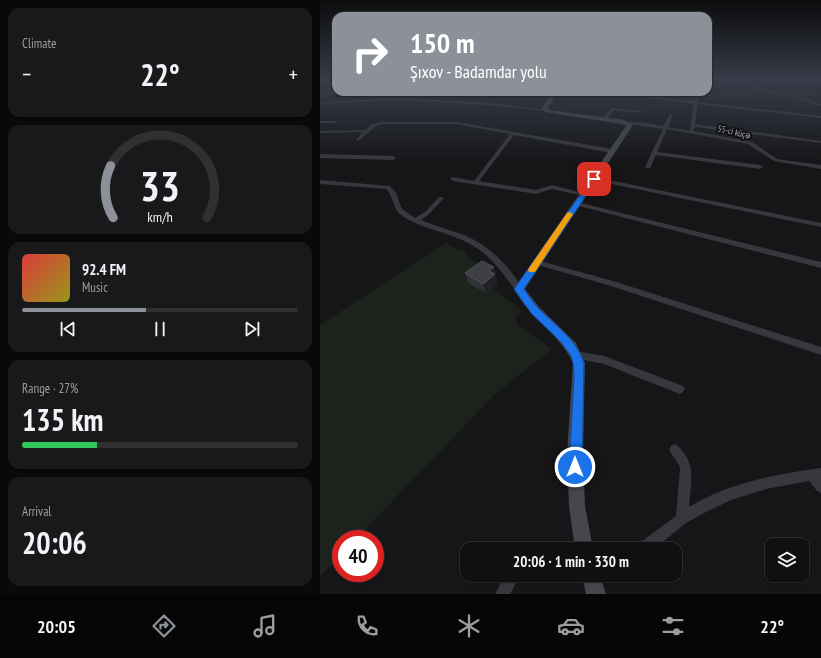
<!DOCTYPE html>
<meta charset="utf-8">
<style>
:root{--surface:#101012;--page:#19191b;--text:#f1f3f6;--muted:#9c9d9f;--line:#303032;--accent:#8c9099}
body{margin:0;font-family:"PT Sans Narrow",sans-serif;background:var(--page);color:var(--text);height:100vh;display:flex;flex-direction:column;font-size:15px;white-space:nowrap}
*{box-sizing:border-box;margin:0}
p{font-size:13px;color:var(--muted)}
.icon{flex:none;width:22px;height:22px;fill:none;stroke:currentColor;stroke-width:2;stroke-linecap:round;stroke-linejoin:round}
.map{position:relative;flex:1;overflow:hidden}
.drawer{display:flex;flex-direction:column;gap:8px;padding:8px;background:#09090a;width:320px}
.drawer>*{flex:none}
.guide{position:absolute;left:12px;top:12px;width:380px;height:84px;border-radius:12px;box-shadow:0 1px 3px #0004,0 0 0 1px var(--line);background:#8c9099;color:#fff;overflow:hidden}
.controls{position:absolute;left:445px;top:538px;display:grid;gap:8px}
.controls a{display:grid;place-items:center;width:44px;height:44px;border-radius:8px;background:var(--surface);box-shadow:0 1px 3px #0004,0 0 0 1px var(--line);font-size:20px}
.speed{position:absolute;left:12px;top:530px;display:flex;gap:8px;font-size:20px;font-weight:700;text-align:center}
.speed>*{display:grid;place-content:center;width:52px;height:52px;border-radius:50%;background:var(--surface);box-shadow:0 1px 3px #0004,0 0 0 1px var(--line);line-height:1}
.speed .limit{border:6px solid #d22;background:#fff;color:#111}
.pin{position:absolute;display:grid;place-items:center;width:34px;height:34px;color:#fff;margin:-17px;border-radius:8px;box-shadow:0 2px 6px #0006}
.me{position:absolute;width:44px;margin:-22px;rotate:0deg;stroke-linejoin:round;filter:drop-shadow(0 0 3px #0008)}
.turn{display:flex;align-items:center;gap:14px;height:84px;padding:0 12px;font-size:18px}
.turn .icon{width:52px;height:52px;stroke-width:2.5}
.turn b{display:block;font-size:28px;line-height:34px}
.big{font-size:30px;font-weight:600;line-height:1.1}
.drawer .tile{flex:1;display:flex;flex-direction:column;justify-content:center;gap:6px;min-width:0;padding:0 14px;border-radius:12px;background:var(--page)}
.drawer .dial{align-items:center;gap:0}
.dial svg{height:104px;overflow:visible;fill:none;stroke:var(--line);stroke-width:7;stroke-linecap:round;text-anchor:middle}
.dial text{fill:var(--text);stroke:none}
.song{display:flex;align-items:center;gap:12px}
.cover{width:48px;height:48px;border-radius:6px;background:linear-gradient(135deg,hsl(0 70% 55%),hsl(60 70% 35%))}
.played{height:4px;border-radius:2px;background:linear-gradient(90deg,var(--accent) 45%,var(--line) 45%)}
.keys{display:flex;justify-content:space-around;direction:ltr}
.heat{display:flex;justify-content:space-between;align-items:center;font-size:22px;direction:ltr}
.charge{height:6px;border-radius:3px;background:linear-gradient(90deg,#34c759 27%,var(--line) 0)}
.trip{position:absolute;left:140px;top:542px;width:222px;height:40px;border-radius:12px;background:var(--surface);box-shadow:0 1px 3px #0004,0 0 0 1px var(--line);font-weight:600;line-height:40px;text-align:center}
.dock{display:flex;height:64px;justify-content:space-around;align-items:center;background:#060607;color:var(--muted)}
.dock .icon{width:28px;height:28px}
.dock .on{color:var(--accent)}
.dock b{font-size:18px;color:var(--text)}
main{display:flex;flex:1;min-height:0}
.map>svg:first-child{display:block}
.green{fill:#1c231d}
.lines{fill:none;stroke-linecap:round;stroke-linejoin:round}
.street{fill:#37383d;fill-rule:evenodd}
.secondary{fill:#45474d;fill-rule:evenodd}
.wall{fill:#323236}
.shaded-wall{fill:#212124}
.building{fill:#3f3f44;stroke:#4f5156}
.route{fill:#1a73e8;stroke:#114b97}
.slow{fill:#f59e0b}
.labels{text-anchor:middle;stroke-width:4;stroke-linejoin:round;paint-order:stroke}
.far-street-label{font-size:9px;fill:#a8adb8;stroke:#111113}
</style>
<main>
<section class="drawer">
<div class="tile"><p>Climate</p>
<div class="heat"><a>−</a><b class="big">22°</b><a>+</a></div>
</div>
<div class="tile dial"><svg viewBox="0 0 100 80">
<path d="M14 69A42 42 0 1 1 86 69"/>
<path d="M14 69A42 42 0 0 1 12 29" stroke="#8c9099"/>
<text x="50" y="56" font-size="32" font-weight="700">33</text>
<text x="50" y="72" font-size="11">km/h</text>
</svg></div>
<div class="tile">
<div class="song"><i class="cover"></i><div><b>92.4 FM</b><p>Music</p></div></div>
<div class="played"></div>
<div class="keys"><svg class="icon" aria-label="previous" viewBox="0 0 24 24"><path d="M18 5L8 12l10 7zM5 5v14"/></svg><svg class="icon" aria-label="pause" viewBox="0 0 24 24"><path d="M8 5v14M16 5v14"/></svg><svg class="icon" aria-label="next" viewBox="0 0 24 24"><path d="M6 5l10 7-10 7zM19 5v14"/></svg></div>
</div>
<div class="tile"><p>Range · 27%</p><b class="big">135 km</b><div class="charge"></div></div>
<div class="tile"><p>Arrival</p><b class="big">20:06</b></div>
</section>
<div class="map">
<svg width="501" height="594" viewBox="0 0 501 594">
<rect width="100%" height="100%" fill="#161618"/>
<polygon class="green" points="126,243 140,251 142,249 145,251 147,256 166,269 164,271 176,277 172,281 177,284 173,288 199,309 201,314 196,316 197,325 232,349 175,394 36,539 21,539 21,555 0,576 0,325"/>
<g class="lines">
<g class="street">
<path d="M423,80C430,80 434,85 440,87C460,94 481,97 501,104V106L482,100L437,89Z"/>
<polygon points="14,88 13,90 0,91 0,89"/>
<polygon points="16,91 17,93 0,98 0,96"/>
<path d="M281,92H293L375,101L376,92H380L378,102L501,116V118L378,104L375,124L501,141V143L375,127L373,131L432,142L457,159L501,165V169L454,161L428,144L347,129L337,152L440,165L443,167L440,169L336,155L330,168H326L325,167L343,129C330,127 319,125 306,124V122H317L344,126L349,115L351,114L353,115L348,127L370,131L374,104Z"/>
<polygon points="79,98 168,103 227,110 225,111 168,105 79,100 0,104 0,102"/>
<polygon points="292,108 321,111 323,112 321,113 294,110 286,120 282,120 282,118"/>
<polygon points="0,121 15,121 17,122 15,123 0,123"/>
<polygon points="61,122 136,122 292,149 295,151 292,153 194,135 159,181 216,190 232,185 266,194 263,196 232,189 216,194 133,181 130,179 133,177 154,181 190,134 136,124 61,124 56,126 38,141 36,140 43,132 0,133 0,131 46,130 52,124"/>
<polygon points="0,154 73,156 76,158 73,160 0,158"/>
<polygon points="274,177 501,223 501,227 272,180 271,179"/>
<path d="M0,180L70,186L76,193L82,209L95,218L105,212L119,197H123V199L109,214L101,220C115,226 130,230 144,235C170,246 189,266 203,289L199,292L196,291C175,263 165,247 129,235C113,229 95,225 81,215C72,208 74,196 66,189L0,184Z"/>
<polygon points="257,202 501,262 501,268 255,205 255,203"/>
<polygon points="214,260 217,260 293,281 501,347 501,355 288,285 214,264 213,262"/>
<polygon points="256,351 284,356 363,386 365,389 363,392 360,394 284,364 253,358 251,355 253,352"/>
<path d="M355,444C359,446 361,449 364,453C376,468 370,489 369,507C408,483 456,474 501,468V493L497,491L489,481L446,489L411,500L382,514L366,523L334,549H316L318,544L356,516L360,469L359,465L349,450L351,446Z"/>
<polygon points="263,539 268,541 270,546 268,549 241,549 243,544"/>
<polygon points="185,575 200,575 190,594 175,594"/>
</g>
<g class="secondary">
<path d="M232,92H238L228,108L229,110L304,120L313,125L205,289L219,307L256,343L265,363L263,455L265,506L273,549H255L249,506L247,455L253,363C240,334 209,317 194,289L306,126L302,124L225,112L222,108Z"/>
<polygon points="262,575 280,575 286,594 266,594"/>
</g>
</g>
<polygon class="wall" points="145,273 176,277 176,278 177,284 166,293 148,283"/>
<polygon class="shaded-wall" points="174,267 176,277 176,278 177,284 166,293 163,284 169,271"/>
<polygon class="building" points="162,261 174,267 169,271 175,274 163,284 145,273"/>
<linearGradient id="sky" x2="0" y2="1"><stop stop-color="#0c0c0d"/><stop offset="0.49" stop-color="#363c48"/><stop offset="1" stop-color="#363c48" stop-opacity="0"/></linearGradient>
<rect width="501" height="163" fill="url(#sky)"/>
<path class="route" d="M272,178L277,179L204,289C209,296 213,303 219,309C236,326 256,339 264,363L262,467L260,472L255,474L250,472L249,467L254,377L253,363L251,356L241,342L211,313L194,289Z"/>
<polygon class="slow" points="249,212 253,214 215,272 209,272 208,270 209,268 247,213"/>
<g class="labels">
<g class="far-street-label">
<text transform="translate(414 132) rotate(13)" y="3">55-ci küçə</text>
</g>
</g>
</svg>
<div class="controls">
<a><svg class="icon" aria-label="layers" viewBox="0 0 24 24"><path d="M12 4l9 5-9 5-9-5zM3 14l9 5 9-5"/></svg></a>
</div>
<div class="speed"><div class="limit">40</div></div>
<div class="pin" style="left:274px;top:179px;background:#d93025"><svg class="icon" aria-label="arrive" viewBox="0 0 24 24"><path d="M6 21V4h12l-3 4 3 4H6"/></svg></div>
<svg class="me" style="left:255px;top:467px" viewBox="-20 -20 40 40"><circle r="17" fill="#1a73e8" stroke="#fff" stroke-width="3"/><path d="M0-11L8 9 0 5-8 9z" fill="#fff"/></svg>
<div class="trip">20:06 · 1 min · 330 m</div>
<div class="guide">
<div class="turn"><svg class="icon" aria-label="right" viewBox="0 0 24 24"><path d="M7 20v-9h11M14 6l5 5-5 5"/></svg><div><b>150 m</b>Şıxov - Badamdar yolu</div></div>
</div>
</div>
</main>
<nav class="dock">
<b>20:05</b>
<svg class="icon on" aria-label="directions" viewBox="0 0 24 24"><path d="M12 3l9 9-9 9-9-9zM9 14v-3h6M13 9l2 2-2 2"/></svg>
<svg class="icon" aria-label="music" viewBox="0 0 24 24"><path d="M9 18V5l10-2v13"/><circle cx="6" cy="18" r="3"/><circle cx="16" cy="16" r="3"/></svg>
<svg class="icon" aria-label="phone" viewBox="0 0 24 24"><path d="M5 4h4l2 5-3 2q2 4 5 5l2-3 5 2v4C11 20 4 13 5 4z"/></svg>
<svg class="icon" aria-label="climate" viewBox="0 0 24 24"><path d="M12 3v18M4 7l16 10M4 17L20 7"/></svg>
<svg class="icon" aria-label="car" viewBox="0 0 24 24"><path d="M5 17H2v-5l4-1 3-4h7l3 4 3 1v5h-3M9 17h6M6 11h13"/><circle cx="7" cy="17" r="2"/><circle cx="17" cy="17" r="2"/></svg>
<svg class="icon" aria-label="filters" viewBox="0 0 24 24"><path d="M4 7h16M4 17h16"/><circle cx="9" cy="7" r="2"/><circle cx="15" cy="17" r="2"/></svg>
<b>22°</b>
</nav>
